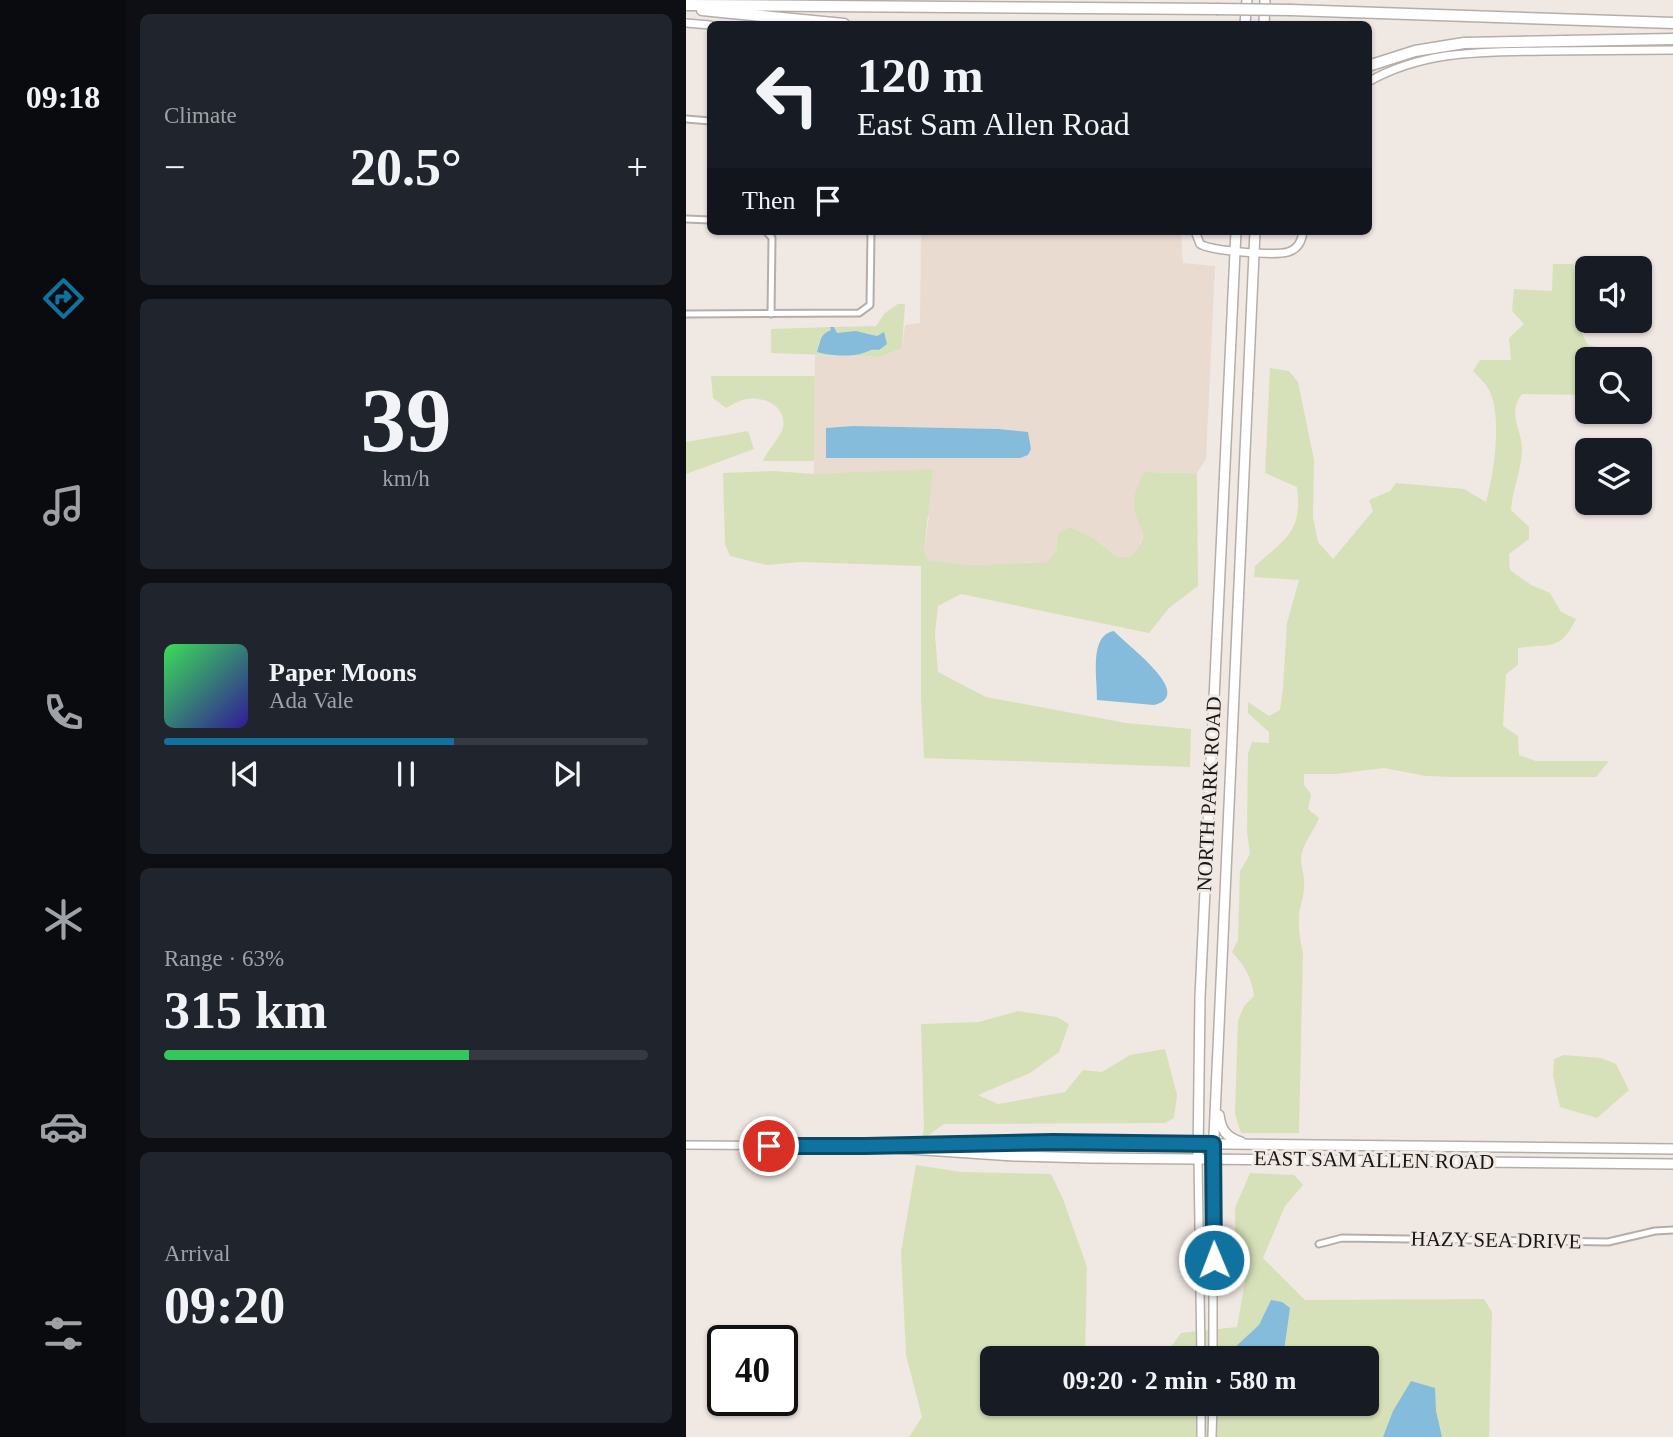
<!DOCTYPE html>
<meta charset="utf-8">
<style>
:root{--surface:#171b24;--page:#20242c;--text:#f1f3f6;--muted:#9ea1a6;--line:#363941;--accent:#0f729f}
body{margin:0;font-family:"Times New Roman",serif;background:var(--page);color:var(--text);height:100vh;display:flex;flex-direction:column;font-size:26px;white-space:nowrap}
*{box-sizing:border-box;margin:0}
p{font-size:23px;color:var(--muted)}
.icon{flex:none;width:38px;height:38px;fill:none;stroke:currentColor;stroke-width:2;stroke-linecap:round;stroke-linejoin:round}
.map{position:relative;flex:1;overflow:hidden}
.drawer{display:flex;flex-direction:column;gap:14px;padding:14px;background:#0d0f14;width:560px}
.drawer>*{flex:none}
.guide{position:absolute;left:21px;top:21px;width:665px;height:214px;border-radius:10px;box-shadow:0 2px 5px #0004;background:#171b24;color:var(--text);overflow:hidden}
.buttons{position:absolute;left:889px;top:256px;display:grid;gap:14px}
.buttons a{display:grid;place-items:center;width:77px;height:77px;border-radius:10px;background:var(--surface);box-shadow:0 2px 5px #0004;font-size:35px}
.speed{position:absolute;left:21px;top:1325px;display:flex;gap:14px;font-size:35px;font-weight:700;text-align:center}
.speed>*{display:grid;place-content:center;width:91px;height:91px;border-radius:50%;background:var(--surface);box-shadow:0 2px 5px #0004;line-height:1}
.speed .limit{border:4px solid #111;border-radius:10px;background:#fff;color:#111}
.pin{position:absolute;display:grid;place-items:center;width:60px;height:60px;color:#fff;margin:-30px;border:4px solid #fff;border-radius:50%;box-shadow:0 2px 7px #0007}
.me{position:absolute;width:77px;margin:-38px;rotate:359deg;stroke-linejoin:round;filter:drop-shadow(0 0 5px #0008)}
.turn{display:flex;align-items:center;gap:24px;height:147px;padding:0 35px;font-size:32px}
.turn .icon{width:91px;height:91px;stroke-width:2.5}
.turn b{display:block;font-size:49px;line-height:60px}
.then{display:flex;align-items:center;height:66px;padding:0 35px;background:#0003;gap:14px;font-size:26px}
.big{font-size:52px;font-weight:700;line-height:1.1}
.drawer .card{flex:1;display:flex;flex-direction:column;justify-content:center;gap:10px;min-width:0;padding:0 24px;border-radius:10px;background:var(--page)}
.drawer .dial{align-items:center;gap:0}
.dial b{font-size:91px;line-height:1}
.song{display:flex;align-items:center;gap:21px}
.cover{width:84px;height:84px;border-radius:10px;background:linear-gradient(135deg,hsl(130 70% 55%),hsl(250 70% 35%))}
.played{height:7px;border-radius:4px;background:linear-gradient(90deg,var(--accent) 60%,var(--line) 60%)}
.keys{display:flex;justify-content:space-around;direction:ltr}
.heat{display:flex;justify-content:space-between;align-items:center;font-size:38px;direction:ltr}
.charge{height:10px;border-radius:5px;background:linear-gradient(90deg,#34c759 63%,var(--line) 0)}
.trip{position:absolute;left:294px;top:1346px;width:399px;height:70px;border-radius:10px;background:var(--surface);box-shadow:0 2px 5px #0004;font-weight:700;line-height:70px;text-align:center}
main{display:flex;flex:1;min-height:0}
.menu{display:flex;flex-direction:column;width:126px;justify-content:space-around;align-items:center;background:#090b0e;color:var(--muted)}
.menu .icon{width:49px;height:49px}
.menu .on{color:var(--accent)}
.menu b{font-size:32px;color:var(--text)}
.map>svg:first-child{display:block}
.built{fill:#eadbd1;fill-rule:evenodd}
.green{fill:#d6e1b9}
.water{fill:#85bcdb}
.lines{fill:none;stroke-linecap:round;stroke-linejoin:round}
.minor-casing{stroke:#b5aea8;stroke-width:9}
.tertiary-casing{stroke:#b5aea8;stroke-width:10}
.primary-casing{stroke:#b5aea8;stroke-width:12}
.motorway-casing{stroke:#b5aea8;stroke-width:13}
.minor{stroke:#fff;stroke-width:5}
.tertiary{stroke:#fff;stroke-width:7}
.primary{stroke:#fff;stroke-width:9}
.motorway{stroke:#fff;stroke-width:10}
.motorway-bridge-casing{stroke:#b5aea8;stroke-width:13;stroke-linecap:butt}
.motorway-bridge{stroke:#fff;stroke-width:10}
.route-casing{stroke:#0a4a67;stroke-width:18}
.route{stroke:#0f729f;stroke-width:12}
.labels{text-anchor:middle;stroke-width:6;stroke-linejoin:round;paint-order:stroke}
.street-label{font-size:21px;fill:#191614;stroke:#f0e8e3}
</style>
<main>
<nav class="menu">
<b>09:18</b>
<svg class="icon on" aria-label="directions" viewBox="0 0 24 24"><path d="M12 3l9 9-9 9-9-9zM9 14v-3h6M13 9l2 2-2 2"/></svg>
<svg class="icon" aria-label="music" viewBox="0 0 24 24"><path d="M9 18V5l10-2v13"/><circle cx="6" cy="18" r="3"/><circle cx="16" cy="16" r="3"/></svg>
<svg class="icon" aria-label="phone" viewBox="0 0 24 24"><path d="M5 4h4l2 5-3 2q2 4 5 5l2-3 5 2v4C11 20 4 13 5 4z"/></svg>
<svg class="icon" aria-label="climate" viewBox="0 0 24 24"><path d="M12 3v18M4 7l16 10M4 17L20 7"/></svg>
<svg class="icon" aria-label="car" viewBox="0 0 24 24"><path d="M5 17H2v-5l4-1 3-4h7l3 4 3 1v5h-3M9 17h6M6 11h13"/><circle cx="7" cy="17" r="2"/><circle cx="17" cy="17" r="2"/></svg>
<svg class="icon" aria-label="filters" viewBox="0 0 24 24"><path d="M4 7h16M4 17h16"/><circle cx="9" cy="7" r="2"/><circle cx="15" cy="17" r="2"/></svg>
</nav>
<section class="drawer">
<div class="card"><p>Climate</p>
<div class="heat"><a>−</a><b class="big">20.5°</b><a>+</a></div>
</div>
<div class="card dial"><b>39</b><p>km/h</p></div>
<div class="card">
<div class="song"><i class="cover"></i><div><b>Paper Moons</b><p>Ada Vale</p></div></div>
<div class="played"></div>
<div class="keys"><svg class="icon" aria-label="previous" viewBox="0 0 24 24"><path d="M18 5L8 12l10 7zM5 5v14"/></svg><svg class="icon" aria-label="pause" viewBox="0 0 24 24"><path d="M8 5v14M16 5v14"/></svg><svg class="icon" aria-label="next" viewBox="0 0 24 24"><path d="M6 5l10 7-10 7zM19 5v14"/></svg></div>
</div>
<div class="card"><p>Range · 63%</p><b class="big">315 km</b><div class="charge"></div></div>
<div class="card"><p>Arrival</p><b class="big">09:20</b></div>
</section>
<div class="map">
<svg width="987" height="1437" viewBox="0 0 987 1437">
<rect width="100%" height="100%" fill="#f0e8e3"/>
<path class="built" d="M235,231H495L497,263L529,266L520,459L511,473L458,472L449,497L448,507L457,528L456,538L452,548L444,557H431L407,538L384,527L367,557L361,562L285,565L242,560L238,551L243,517L128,474L129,355L194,357L216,348L219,325L234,323ZM167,426L313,429L342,433L334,458H141L140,429Z"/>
<g class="green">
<path d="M867,264H887L892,291L901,302V318L894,330L902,345L921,349L937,359H901V395L836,394C820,415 837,430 836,451C835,472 826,490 825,510L843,527V539L823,554L824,570L845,585L864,593L875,612L890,619C874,652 864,643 832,648V665L820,674L817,726L832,736L833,755L850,761H923L910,777H764L740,776L698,768L650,774H618V785L625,794L622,809L633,818C628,831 619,840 616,853C613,862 618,872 618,881C619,893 615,903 613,914C612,928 614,940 617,953L613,1133H555L549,1114L552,1021L558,1006L568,996C566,978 558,965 546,952L552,940L554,871L564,854L561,832L562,754L566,742L583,743V732L562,713V702L583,716L594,710L597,688L601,623L613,580L568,577L569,566C599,539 617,532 611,487L579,473L584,368L603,371L612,382L628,460L627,517L632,542L647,559L687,511L683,500L704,491L710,483L778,489L800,502C808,474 817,413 802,388C798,382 792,376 787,371L794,360H825L823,338L838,324L826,311L828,289L866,291Z"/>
<polygon points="212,304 219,304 216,348 194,357 85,353 85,329 144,327 145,330 133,342 131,352 137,354 193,350 195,333 191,336 180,333 150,333 148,327 190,326 199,313"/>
<path d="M25,376H129L128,461H77C81,451 95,436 97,428C101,406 78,396 60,399C54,400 46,405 40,408L27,398Z"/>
<polygon points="62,431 68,449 0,474 0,442"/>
<path d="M247,469L238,551L242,560L285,565L361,562L371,550L372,534L384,527L407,538L431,557H444C469,531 450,530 448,505C447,494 453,482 458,472L511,473L512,586L483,608L463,633L275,594L252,606L249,634L252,672L300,697L440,723L505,729L504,767L238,758L235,700V566L115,562L80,565L44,556L39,544L37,473L87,471L128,474Z"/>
<polygon points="332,1011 371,1017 383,1024 373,1052 344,1073 292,1095 312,1104 379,1092 397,1070 416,1072 444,1055 479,1049 491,1095 488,1118 479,1123 258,1124 236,1140 238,1128 235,1024 293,1022"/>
<polygon points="878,1055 915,1058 930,1064 943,1090 911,1118 874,1107 867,1076 868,1059"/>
<polygon points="230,1165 275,1172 365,1174 377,1199 401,1267 399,1358 306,1358 306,1404 681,1404 681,1358 477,1358 495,1333 551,1327 559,1281 549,1250 549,1208 564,1173 608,1175 617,1185 599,1206 577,1258 619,1300 798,1299 806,1312 803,1437 223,1437 236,1417 220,1355 215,1252"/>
</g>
<g class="water">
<path d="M144,327H148L151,333L170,331L191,336L198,332L201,344L193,350C185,349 184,351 177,353C165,357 143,356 131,352C134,342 134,334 145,330Z"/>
<polygon points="167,426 313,429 342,432 345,449 342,455 334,458 140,458 140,428"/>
<path d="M428,631C439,644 511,695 468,705L411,700C412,680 402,635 428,631Z"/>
<polygon points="585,1300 596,1302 604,1308 597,1358 547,1358 547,1349 573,1325"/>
<polygon points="725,1381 749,1388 750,1411 756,1437 697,1437 707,1411"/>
</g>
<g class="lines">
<defs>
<g id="minor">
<polyline points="0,119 24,121"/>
<polyline points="0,219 24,220"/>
<polyline points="80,231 86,238 85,314"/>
<polyline points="0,314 173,313 184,305 185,231"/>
<polyline points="633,1244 656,1238 922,1242 969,1231 987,1230"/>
</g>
<g id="tertiary">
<polyline points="0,23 24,25"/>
<path d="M682,82C738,50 797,52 859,51C901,51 944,50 987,50"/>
<path d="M509,231L514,244C525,251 589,256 602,252C612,249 616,241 617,231"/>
<polyline points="0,1145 179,1146"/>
<polyline points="512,1159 515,1358"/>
<polyline points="527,1358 527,1159"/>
<polyline points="515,1404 515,1437"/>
<polyline points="526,1437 527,1404"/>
</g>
<g id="primary">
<polyline points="559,24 561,0"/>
<polyline points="578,24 579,0"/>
<path d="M533,1115C535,1130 540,1137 555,1142"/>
<polyline points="223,1145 367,1142 987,1149"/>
<polyline points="179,1146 328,1156 405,1158 987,1164"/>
<polyline points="512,1159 514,997 550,231"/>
<polyline points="527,1159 569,231"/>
</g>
<g id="motorway">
<polyline points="0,5 530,9"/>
<polyline points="16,10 158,24"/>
<polyline points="605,10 987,23"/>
<polyline points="682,66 729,51 778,43 987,39"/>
</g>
</defs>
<use href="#minor" class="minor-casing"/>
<use href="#tertiary" class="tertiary-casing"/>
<use href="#primary" class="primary-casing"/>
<use href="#motorway" class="motorway-casing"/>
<use href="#minor" class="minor"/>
<use href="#tertiary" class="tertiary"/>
<use href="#primary" class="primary"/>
<use href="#motorway" class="motorway"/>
<defs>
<polyline id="motorway-bridge" points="530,9 605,10"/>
</defs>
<use href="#motorway-bridge" class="motorway-bridge-casing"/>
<use href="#motorway-bridge" class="motorway-bridge"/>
</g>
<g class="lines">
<defs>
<polyline id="route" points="83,1146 179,1146 367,1142 527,1144 528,1260"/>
</defs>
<use href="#route" class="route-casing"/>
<use href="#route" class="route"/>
</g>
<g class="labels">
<g class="street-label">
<text transform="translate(523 794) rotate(-87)" y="7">NORTH PARK ROAD</text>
<text transform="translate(688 1160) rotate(1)" y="7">EAST SAM ALLEN ROAD</text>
<text transform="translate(810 1240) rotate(1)" y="7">HAZY SEA DRIVE</text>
</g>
</g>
</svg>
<div class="buttons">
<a><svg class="icon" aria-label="sound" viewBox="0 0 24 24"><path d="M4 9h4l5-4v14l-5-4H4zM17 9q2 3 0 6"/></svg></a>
<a><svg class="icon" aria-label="search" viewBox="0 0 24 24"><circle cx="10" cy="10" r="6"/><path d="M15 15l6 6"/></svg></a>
<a><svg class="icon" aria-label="layers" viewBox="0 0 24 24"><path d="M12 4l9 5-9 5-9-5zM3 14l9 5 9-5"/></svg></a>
</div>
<div class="speed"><div class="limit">40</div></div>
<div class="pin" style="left:83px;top:1146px;background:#d93025"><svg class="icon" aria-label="arrive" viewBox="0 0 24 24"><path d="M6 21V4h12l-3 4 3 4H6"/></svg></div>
<svg class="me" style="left:528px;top:1260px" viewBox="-20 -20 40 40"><circle r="17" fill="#0f729f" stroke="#fff" stroke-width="3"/><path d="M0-11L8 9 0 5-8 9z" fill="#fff"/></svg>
<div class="trip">09:20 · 2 min · 580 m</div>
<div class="guide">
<div class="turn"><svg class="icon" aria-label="left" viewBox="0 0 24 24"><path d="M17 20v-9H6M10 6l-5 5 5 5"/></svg><div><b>120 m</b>East Sam Allen Road</div></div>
<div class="then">Then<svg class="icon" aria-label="arrive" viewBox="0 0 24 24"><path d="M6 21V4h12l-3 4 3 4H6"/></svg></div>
</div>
</div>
</main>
